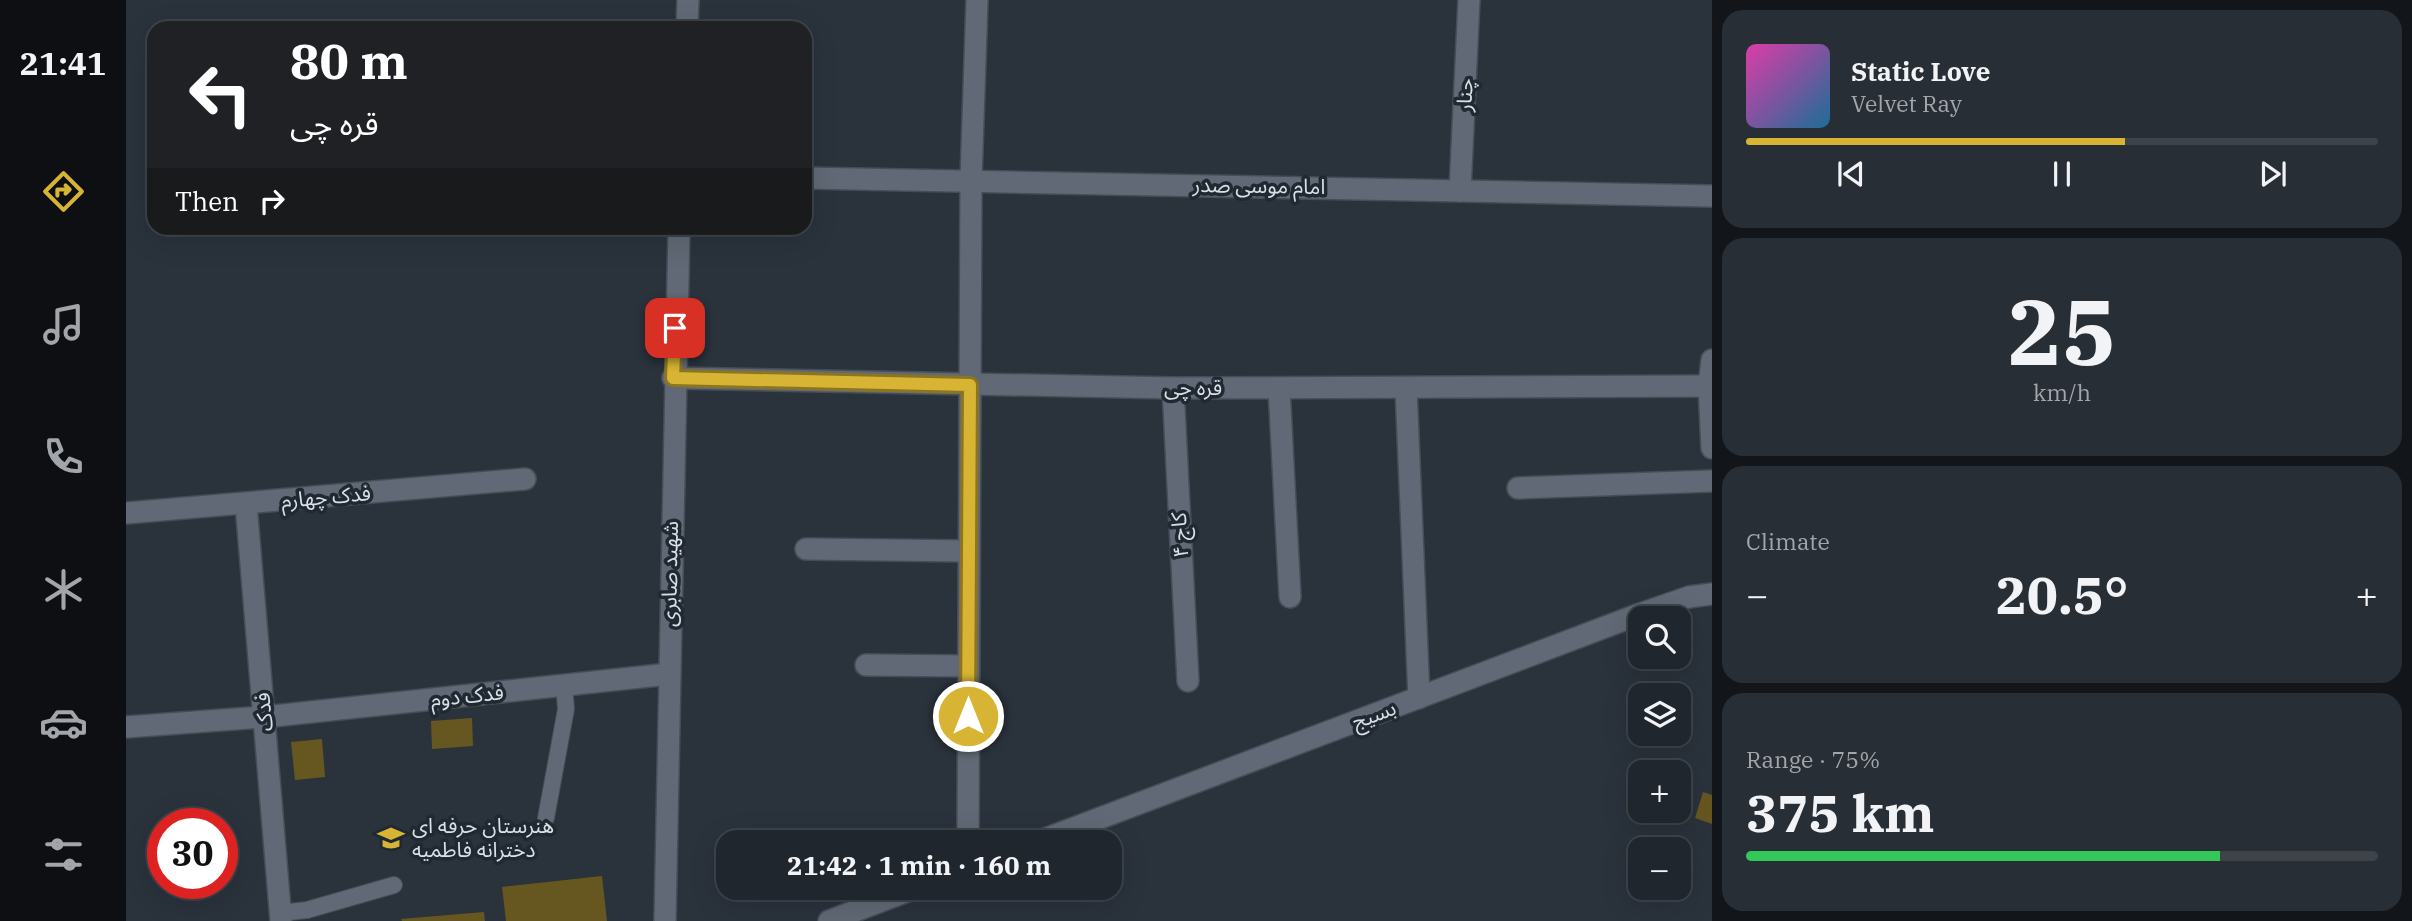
<!DOCTYPE html>
<meta charset="utf-8">
<style>
:root{--surface:#20262d;--page:#282e35;--text:#f1f3f6;--muted:#a2a5aa;--line:#3d4349;--accent:#d7b434}
body{margin:0;font-family:"IBM Plex Serif","Noto Sans Arabic",serif;background:var(--page);color:var(--text);height:100vh;display:flex;flex-direction:column;font-size:26px;white-space:nowrap}
*{box-sizing:border-box;margin:0}
p{font-size:23px;color:var(--muted)}
.icon{flex:none;width:38px;height:38px;fill:none;stroke:currentColor;stroke-width:2;stroke-linecap:round;stroke-linejoin:round}
.map{position:relative;flex:1;overflow:hidden}
.details{display:flex;flex-direction:column;gap:10px;padding:10px;background:#121519;width:700px}
.details>*{flex:none}
.banner{position:absolute;left:21px;top:21px;width:665px;height:214px;border-radius:21px;box-shadow:0 7px 28px #0002,0 0 0 2px var(--line);background:#202124;color:#fff;overflow:hidden}
.fabs{position:absolute;left:1502px;top:606px;display:grid;gap:14px}
.fabs a{display:grid;place-items:center;width:63px;height:63px;border-radius:14px;background:var(--surface);box-shadow:0 7px 28px #0002,0 0 0 2px var(--line);font-size:35px}
.speed{position:absolute;left:21px;top:808px;display:flex;gap:14px;font-size:35px;font-weight:700;text-align:center}
.speed>*{display:grid;place-content:center;width:91px;height:91px;border-radius:50%;background:var(--surface);box-shadow:0 7px 28px #0002,0 0 0 2px var(--line);line-height:1}
.speed .limit{border:10px solid #d22;background:#fff;color:#111}
.pin{position:absolute;display:grid;place-items:center;width:60px;height:60px;color:#fff;margin:-30px;border-radius:14px;box-shadow:0 4px 10px #0006}
.me{position:absolute;width:77px;margin:-38px;rotate:0deg;stroke-linejoin:round;filter:drop-shadow(0 0 5px #0008)}
.turn{display:flex;align-items:center;gap:24px;height:147px;padding:0 28px;font-size:32px}
.turn .icon{width:91px;height:91px;stroke-width:2.5}
.turn b{display:block;font-size:49px;line-height:60px}
.then{display:flex;align-items:center;height:66px;padding:0 28px;background:#0003;gap:14px;font-size:26px}
.big{font-size:52px;font-weight:700;line-height:1.1}
.details .widget{flex:1;display:flex;flex-direction:column;justify-content:center;gap:10px;min-width:0;padding:0 24px;border-radius:21px;background:var(--page)}
.details .dial{align-items:center;gap:0}
.dial b{font-size:91px;line-height:1}
.song{display:flex;align-items:center;gap:21px}
.cover{width:84px;height:84px;border-radius:10px;background:linear-gradient(135deg,hsl(320 70% 55%),hsl(200 70% 35%))}
.played{height:7px;border-radius:4px;background:linear-gradient(90deg,var(--accent) 60%,var(--line) 60%)}
.keys{display:flex;justify-content:space-around;direction:ltr}
.heat{display:flex;justify-content:space-between;align-items:center;font-size:38px;direction:ltr}
.charge{height:10px;border-radius:5px;background:linear-gradient(90deg,#34c759 75%,var(--line) 0)}
.trip{position:absolute;left:590px;top:830px;width:406px;height:70px;border-radius:21px;background:var(--surface);box-shadow:0 7px 28px #0002,0 0 0 2px var(--line);font-weight:700;line-height:70px;text-align:center}
main{display:flex;flex:1;min-height:0}
.menu{display:flex;flex-direction:column;width:126px;justify-content:space-around;align-items:center;background:#0d0f12;color:var(--muted)}
.menu .icon{width:49px;height:49px}
.menu .current{color:var(--accent)}
.menu b{font-size:32px;color:var(--text)}
.map>svg:first-child{display:block}
.building{fill:#665721}
.lines{fill:none;stroke-linecap:round;stroke-linejoin:round}
.service-casing{stroke:#464d56;stroke-width:18}
.minor-casing{stroke:#464d56;stroke-width:24}
.tertiary-casing{stroke:#464d56;stroke-width:24}
.service{stroke:#606975;stroke-width:16}
.minor{stroke:#606975;stroke-width:21}
.tertiary{stroke:#606975;stroke-width:21}
.route-casing{stroke:#8c7522;stroke-width:18}
.route{stroke:#d7b434;stroke-width:12}
.labels{text-anchor:middle;stroke-width:7;stroke-linejoin:round;paint-order:stroke}
.street-label{font-size:21px;fill:#dadfe6;stroke:#202832}
.poi-label{font-size:21px;fill:#dadfe6;stroke:#202832;text-anchor:start}
</style>
<main>
<nav class="menu">
<b>21:41</b>
<svg class="icon current" aria-label="directions" viewBox="0 0 24 24"><path d="M12 3l9 9-9 9-9-9zM9 14v-3h6M13 9l2 2-2 2"/></svg>
<svg class="icon" aria-label="music" viewBox="0 0 24 24"><path d="M9 18V5l10-2v13"/><circle cx="6" cy="18" r="3"/><circle cx="16" cy="16" r="3"/></svg>
<svg class="icon" aria-label="phone" viewBox="0 0 24 24"><path d="M5 4h4l2 5-3 2q2 4 5 5l2-3 5 2v4C11 20 4 13 5 4z"/></svg>
<svg class="icon" aria-label="climate" viewBox="0 0 24 24"><path d="M12 3v18M4 7l16 10M4 17L20 7"/></svg>
<svg class="icon" aria-label="car" viewBox="0 0 24 24"><path d="M5 17H2v-5l4-1 3-4h7l3 4 3 1v5h-3M9 17h6M6 11h13"/><circle cx="7" cy="17" r="2"/><circle cx="17" cy="17" r="2"/></svg>
<svg class="icon" aria-label="filters" viewBox="0 0 24 24"><path d="M4 7h16M4 17h16"/><circle cx="9" cy="7" r="2"/><circle cx="15" cy="17" r="2"/></svg>
</nav>
<div class="map">
<svg width="1586" height="921" viewBox="0 0 1586 921">
<rect width="100%" height="100%" fill="#2a323c"/>
<g class="building">
<polygon points="346,718 347,746 306,749 305,721"/>
<polygon points="196,739 199,777 169,780 165,742"/>
<polygon points="1577,792 1586,795 1586,824 1569,818"/>
<polygon points="476,876 481,921 380,921 376,887"/>
<polygon points="358,912 359,921 276,921 275,919"/>
</g>
<g class="lines">
<defs>
<g id="service">
<polyline points="420,818 440,709 438,685"/>
<polyline points="154,913 181,910 268,885"/>
</g>
<g id="minor">
<polyline points="679,178 1586,196"/>
<polyline points="1334,191 1343,0"/>
<polyline points="1586,360 1583,386 1586,448"/>
<polyline points="547,378 1047,388 1586,386"/>
<polyline points="1047,388 1062,681"/>
<polyline points="1153,388 1164,597"/>
<polyline points="1280,388 1293,698"/>
<polyline points="1392,488 1586,481"/>
<polyline points="120,504 155,921"/>
<polyline points="0,513 399,479"/>
<polyline points="680,549 843,551"/>
<polyline points="740,665 842,666"/>
<polyline points="0,727 138,717 543,674"/>
<polyline points="842,842 845,180 851,0"/>
</g>
<g id="tertiary">
<polyline points="561,28 562,0"/>
<polyline points="911,842 1511,615 1563,597 1586,594"/>
<polyline points="539,921 553,228"/>
<polyline points="703,921 792,887"/>
</g>
</defs>
<use href="#service" class="service-casing"/>
<use href="#minor" class="minor-casing"/>
<use href="#tertiary" class="tertiary-casing"/>
<use href="#service" class="service"/>
<use href="#minor" class="minor"/>
<use href="#tertiary" class="tertiary"/>
</g>
<g class="lines">
<defs>
<polyline id="route" points="549,328 547,378 844,385 842,716"/>
</defs>
<use href="#route" class="route-casing"/>
<use href="#route" class="route"/>
</g>
<defs>
<symbol id="school-bare" viewBox="-9 -9 18 18"><path d="M0-5L7-2L0 1L-7-2ZM-4 1L0 2.5L4 1V4Q0 6-4 4Z" fill="#d7b434" stroke="#202832" stroke-width="2.5" paint-order="stroke"/></symbol>
</defs>
<g fill-rule="evenodd">
<use href="#school-bare" x="246" y="819" width="38" height="38"/>
</g>
<g class="labels">
<g class="street-label">
<text transform="translate(1339 95) rotate(-87)" y="7">چنار</text>
<text transform="translate(1133 186) rotate(1)" y="7">امام موسی صدر</text>
<text x="1067" y="395">قره چی</text>
<text transform="translate(200 497) rotate(-5)" y="7">فدک چهارم</text>
<text transform="translate(1054 535) rotate(-93)" y="7">کاج ۴</text>
<text transform="translate(544 574) rotate(-89)" y="7">شهید صابری</text>
<text transform="translate(341 696) rotate(-6)" y="7">فدک دوم</text>
<text transform="translate(138 712) rotate(-95)" y="7">فدک</text>
<text transform="translate(1248 715) rotate(-21)" y="7">بسیج</text>
</g>
<g class="poi-label">
<text x="286" y="833">هنرستان حرفه ای<tspan x="286" dy="24">دخترانه فاطمیه</tspan></text>
</g>
</g>
</svg>
<div class="fabs">
<a><svg class="icon" aria-label="search" viewBox="0 0 24 24"><circle cx="10" cy="10" r="6"/><path d="M15 15l6 6"/></svg></a>
<a><svg class="icon" aria-label="layers" viewBox="0 0 24 24"><path d="M12 4l9 5-9 5-9-5zM3 14l9 5 9-5"/></svg></a>
<a>+</a>
<a>−</a>
</div>
<div class="speed"><div class="limit">30</div></div>
<div class="pin" style="left:549px;top:328px;background:#d93025"><svg class="icon" aria-label="arrive" viewBox="0 0 24 24"><path d="M6 21V4h12l-3 4 3 4H6"/></svg></div>
<svg class="me" style="left:842px;top:716px" viewBox="-20 -20 40 40"><circle r="17" fill="#d7b434" stroke="#fff" stroke-width="3"/><path d="M0-11L8 9 0 5-8 9z" fill="#fff"/></svg>
<div class="trip">21:42 · 1 min · 160 m</div>
<div class="banner">
<div class="turn"><svg class="icon" aria-label="left" viewBox="0 0 24 24"><path d="M17 20v-9H6M10 6l-5 5 5 5"/></svg><div><b>80 m</b>قره چی</div></div>
<div class="then">Then<svg class="icon" aria-label="right" viewBox="0 0 24 24"><path d="M7 20v-9h11M14 6l5 5-5 5"/></svg></div>
</div>
</div>
<section class="details">
<div class="widget">
<div class="song"><i class="cover"></i><div><b>Static Love</b><p>Velvet Ray</p></div></div>
<div class="played"></div>
<div class="keys"><svg class="icon" aria-label="previous" viewBox="0 0 24 24"><path d="M18 5L8 12l10 7zM5 5v14"/></svg><svg class="icon" aria-label="pause" viewBox="0 0 24 24"><path d="M8 5v14M16 5v14"/></svg><svg class="icon" aria-label="next" viewBox="0 0 24 24"><path d="M6 5l10 7-10 7zM19 5v14"/></svg></div>
</div>
<div class="widget dial"><b>25</b><p>km/h</p></div>
<div class="widget"><p>Climate</p>
<div class="heat"><a>−</a><b class="big">20.5°</b><a>+</a></div>
</div>
<div class="widget"><p>Range · 75%</p><b class="big">375 km</b><div class="charge"></div></div>
</section>
</main>
